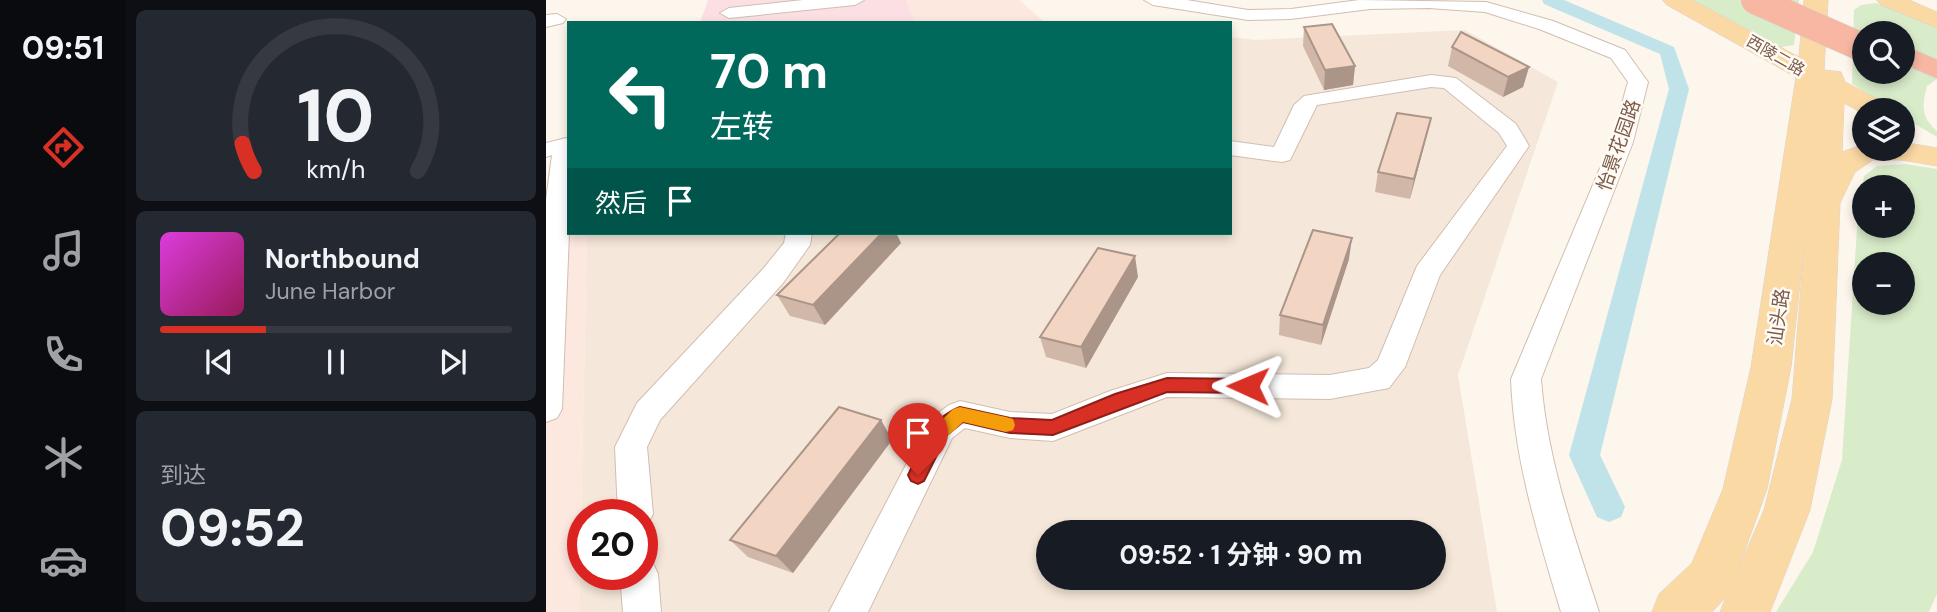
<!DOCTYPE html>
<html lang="zh">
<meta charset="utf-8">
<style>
:root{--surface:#171b24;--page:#242831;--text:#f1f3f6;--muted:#9ea1a6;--line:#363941;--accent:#d93025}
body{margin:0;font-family:"DM Sans","Noto Sans SC",sans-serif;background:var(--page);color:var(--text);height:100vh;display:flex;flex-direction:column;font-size:26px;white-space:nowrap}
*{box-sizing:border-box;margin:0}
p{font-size:23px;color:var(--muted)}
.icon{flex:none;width:38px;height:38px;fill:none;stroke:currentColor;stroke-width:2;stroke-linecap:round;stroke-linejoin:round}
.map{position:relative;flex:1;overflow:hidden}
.details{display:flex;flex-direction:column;gap:10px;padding:10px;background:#0d0f14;width:420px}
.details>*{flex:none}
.banner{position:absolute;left:21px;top:21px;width:665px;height:214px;border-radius:0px;box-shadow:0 4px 10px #0003;background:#00695c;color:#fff;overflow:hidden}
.buttons{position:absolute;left:1306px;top:21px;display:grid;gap:14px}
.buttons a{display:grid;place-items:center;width:63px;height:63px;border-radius:50%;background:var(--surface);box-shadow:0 4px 10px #0003;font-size:35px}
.speed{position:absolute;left:21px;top:499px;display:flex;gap:14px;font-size:35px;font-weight:700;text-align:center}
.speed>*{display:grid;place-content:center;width:91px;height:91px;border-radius:50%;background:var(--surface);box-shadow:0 4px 10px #0003;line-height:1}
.speed .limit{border:10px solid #d22;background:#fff;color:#111}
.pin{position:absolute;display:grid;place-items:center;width:60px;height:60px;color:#fff;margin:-72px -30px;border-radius:50% 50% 50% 0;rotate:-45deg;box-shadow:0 0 7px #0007}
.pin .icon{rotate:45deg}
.me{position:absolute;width:77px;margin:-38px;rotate:271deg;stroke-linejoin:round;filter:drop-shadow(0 0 5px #0008)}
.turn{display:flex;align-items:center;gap:24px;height:147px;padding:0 28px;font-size:32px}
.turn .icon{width:91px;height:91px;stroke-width:2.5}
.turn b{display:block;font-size:49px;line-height:60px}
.then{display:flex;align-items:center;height:66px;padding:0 28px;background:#0003;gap:14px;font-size:26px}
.big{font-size:52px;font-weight:700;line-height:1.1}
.details .widget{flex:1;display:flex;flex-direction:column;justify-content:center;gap:10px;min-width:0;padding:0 24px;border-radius:10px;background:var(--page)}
.details .dial{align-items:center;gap:0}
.dial svg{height:182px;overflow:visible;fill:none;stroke:var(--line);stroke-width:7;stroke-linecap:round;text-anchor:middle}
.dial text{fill:var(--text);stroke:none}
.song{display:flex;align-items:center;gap:21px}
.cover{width:84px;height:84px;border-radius:10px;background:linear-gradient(135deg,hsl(300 70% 55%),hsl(330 70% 35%))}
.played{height:7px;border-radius:4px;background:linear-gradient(90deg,var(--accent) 30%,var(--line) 30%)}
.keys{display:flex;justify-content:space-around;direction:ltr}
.trip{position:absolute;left:490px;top:520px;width:410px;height:70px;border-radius:35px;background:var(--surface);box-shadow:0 4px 10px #0003;font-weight:700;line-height:70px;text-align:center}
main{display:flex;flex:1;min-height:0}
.dock{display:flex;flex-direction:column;width:126px;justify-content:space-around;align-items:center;background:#090b0e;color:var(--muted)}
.dock .icon{width:49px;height:49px}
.dock .current{color:var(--accent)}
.dock b{font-size:32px;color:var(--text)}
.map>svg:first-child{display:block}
.residential{fill:#f5e8da;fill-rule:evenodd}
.commercial{fill:#fde8e0}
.medical{fill:#fbdfe3}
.green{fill:#d8ecc9;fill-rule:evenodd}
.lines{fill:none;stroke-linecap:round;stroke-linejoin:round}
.canal{fill:#bfe3e8;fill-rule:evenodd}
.minor-casing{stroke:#d1beb0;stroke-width:2}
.major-casing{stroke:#dad1cd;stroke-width:1}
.highway-casing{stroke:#dad1cd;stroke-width:2}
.minor{fill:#fff;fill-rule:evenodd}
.major{fill:#fbd9a5;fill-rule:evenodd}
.highway{fill:#f7b7a3;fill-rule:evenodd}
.highway-bridge-casing{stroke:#dad1cd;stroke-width:29;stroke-linecap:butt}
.highway-bridge{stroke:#f7b7a3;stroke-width:28}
.wall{fill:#d1b7a8}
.shaded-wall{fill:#aa9588}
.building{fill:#f3d5c3;stroke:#aa9588;stroke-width:2}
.route{fill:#d93025;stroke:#8d1f18;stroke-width:2}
.slow{fill:#f59e0b}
.labels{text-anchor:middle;stroke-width:5;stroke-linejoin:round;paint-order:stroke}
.far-street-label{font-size:16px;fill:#7a5c4d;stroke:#fffaf3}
.street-label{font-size:19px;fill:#7a5c4d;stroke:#fffaf3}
</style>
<main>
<nav class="dock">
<b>09:51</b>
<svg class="icon current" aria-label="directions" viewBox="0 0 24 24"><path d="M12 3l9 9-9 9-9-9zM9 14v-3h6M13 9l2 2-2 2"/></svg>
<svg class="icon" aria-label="music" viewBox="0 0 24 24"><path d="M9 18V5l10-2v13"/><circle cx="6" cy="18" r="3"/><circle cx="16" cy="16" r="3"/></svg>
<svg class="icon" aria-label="phone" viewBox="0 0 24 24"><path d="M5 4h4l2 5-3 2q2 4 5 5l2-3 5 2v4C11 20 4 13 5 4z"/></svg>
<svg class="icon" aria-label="climate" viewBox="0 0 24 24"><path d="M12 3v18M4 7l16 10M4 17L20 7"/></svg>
<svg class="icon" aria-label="car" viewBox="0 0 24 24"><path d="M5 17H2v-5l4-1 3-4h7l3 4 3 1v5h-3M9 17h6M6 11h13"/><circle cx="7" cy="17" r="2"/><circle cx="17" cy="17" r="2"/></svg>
</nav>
<section class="details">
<div class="widget dial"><svg viewBox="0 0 100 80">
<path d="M14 69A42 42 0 1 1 86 69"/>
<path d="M14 69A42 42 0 0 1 9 57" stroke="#d93025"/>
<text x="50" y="56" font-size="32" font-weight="700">10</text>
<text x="50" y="72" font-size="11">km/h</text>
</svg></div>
<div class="widget">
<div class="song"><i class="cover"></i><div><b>Northbound</b><p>June Harbor</p></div></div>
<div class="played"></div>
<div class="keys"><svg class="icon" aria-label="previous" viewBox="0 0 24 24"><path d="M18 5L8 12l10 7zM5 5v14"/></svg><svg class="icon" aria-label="pause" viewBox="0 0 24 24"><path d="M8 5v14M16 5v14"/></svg><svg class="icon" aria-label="next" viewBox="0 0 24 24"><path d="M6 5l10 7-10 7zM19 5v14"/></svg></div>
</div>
<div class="widget"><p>到达</p><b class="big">09:52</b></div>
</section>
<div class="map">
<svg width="1391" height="612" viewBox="0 0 1391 612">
<rect width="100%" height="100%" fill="#fdf6ec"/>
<path class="residential" d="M919,30L1012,82L912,375L951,612H33L41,233H684V37L709,40ZM37,514H96V574H37ZM502,532H887V578H502Z"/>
<g class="commercial">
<polygon points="360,0 473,0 500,23 369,23"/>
<polygon points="23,186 23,233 41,233 33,612 0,612 0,191"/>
</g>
<polygon class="medical" points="162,0 360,0 369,23 154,23"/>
<g class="green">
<polygon points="1140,0 1253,0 1248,45 1231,48"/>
<path d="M1330,3L1391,26V79L1381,86C1376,106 1375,117 1391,131V137L1356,116V110H1347L1306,84L1308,10L1315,5ZM1318,33H1356V72H1318Z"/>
<path d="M1359,164L1391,169V594L1383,612H1230L1267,552L1296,460L1312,213L1318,176L1331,166ZM1318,187H1356V226H1318ZM1318,264H1356V303H1318Z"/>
</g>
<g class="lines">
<polygon class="canal" points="996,0 1018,0 1128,47 1143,89 1054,455 1079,507 1075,517 1063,522 1051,517 1023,455 1123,89 1114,54 998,4"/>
<defs>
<g id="minor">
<polygon points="257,0 318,0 309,5 183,18 174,13 183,8"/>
<path d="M598,0H641L702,10L745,9L813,0L940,2L1007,21L1079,50L1102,82L1087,142L995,379C1001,460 1028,535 1053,612H1015C992,535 968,460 965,379L1065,142L1082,82L1065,58L993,29L939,12L883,8L824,9L745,19L702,20L607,5Z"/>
<polygon points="11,14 20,19 17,23 0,27 0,15"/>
<polygon points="885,75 910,78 970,124 983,146 894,275 859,367 843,388 784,399 621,397 507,441 464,438 419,428 406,438 322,612 283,612 384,419 403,405 414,401 464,412 506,414 564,391 621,373 784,375 823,368 832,360 871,266 961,146 953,133 898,88 885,87 771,105 744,160 736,162 684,155 684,141 728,147 748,105 758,96"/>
<polygon points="20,138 23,139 23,233 16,409 11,418 0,422 0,200 6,155 0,157 0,143"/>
<polygon points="240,233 266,233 264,245 237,283 114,420 101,447 107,514 101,525 96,527 96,514 72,514 69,447 91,403 217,269 238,243"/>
<polygon points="96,557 106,561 112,574 115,612 77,612 74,574 96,574"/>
</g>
<g id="major">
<path d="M1117,0H1146L1253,57L1258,0H1282L1278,70L1295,72L1299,82L1341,104L1345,110H1318V114L1298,103L1296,152L1318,144V149H1356V142L1391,148V166L1356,160H1327L1309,172L1294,203L1286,399L1264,510L1224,612H1174L1180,597L1166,612H1106L1113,594L1146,563L1177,489L1205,367L1250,77L1121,5ZM1259,236L1246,399L1218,510L1191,572L1221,489L1245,367Z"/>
<polygon points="1331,0 1363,0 1391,12 1391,28 1335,5"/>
</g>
<polygon id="highway" points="1356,45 1391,60 1391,78 1356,63"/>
</defs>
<use href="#minor" class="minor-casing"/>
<use href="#major" class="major-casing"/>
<use href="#highway" class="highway-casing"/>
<use href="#minor" class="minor"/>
<use href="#major" class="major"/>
<use href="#highway" class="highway"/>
<defs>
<polyline id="highway-bridge" points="1209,0 1318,48"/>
</defs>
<use href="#highway-bridge" class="highway-bridge-casing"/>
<use href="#highway-bridge" class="highway-bridge"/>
</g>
<g class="wall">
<polygon points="758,27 809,66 807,85 778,90 757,46"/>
<polygon points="906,47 983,67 977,87 957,97 902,66"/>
<polygon points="880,138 864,199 829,192 832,172"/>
<polygon points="294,233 350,233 355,243 279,325 244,316 231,295"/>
<polygon points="803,259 775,345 733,335 734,315"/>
<polygon points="592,277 540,368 500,357 494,337"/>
<polygon points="335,420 346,440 247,573 202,557 184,540"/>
</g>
<g class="shaded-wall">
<polygon points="809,66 807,85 778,90 779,70"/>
<polygon points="983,67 977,87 957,97 962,77"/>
<polygon points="885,118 880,138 864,199 868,179"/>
<polygon points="336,233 350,233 355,243 279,325 267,305"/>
<polygon points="806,238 803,259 775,345 777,325"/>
<polygon points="589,256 592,277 540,368 535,347"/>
<polygon points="335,420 346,440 247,573 230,556"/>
</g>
<g class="building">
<polygon points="786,24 809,66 779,70 758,27"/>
<polygon points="915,32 983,67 962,77 906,47"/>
<polygon points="851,113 885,118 868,179 832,172"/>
<polygon points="767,230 806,238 777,325 734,315"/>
<polygon points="294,233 336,233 267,305 231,295"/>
<polygon points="552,248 589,256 535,347 494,337"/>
<polygon points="293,407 335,420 230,556 184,540"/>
</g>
<path class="route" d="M621,378L702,379L709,381L711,386L709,391L702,393L621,392L507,435L464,433L417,422L401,435L378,481L372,484L365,481L362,475C374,450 386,416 414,407L464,418L506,420L569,394Z"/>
<path class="slow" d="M414,407L460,417L467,419L469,425L467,430L460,432L417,422C408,430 400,441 387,437L384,432L407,409Z"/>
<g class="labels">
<g class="far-street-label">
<text transform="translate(1230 55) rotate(30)" y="6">西陵二路</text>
</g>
<g class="street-label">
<text transform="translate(1072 145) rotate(-71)" y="7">怡景花园路</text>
<text transform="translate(1232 317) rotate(-82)" y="7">汕头路</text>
</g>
</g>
</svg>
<div class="buttons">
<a><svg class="icon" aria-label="search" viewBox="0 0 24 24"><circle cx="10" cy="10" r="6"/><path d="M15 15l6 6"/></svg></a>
<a><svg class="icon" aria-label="layers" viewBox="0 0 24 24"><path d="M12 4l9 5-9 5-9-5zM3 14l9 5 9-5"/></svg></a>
<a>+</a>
<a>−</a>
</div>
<div class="speed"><div class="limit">20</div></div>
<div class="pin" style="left:372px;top:475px;background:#d93025"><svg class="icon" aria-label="arrive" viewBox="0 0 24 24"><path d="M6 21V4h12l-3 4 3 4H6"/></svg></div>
<svg class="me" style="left:702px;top:386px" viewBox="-20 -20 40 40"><path d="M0-17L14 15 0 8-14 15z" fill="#d93025" stroke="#fff" stroke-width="4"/></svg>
<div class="trip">09:52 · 1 分钟 · 90 m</div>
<div class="banner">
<div class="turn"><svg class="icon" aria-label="left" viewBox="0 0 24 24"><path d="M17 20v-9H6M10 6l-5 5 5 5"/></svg><div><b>70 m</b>左转</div></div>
<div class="then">然后<svg class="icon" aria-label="arrive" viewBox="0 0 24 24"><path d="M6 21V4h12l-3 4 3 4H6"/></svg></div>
</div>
</div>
</main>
